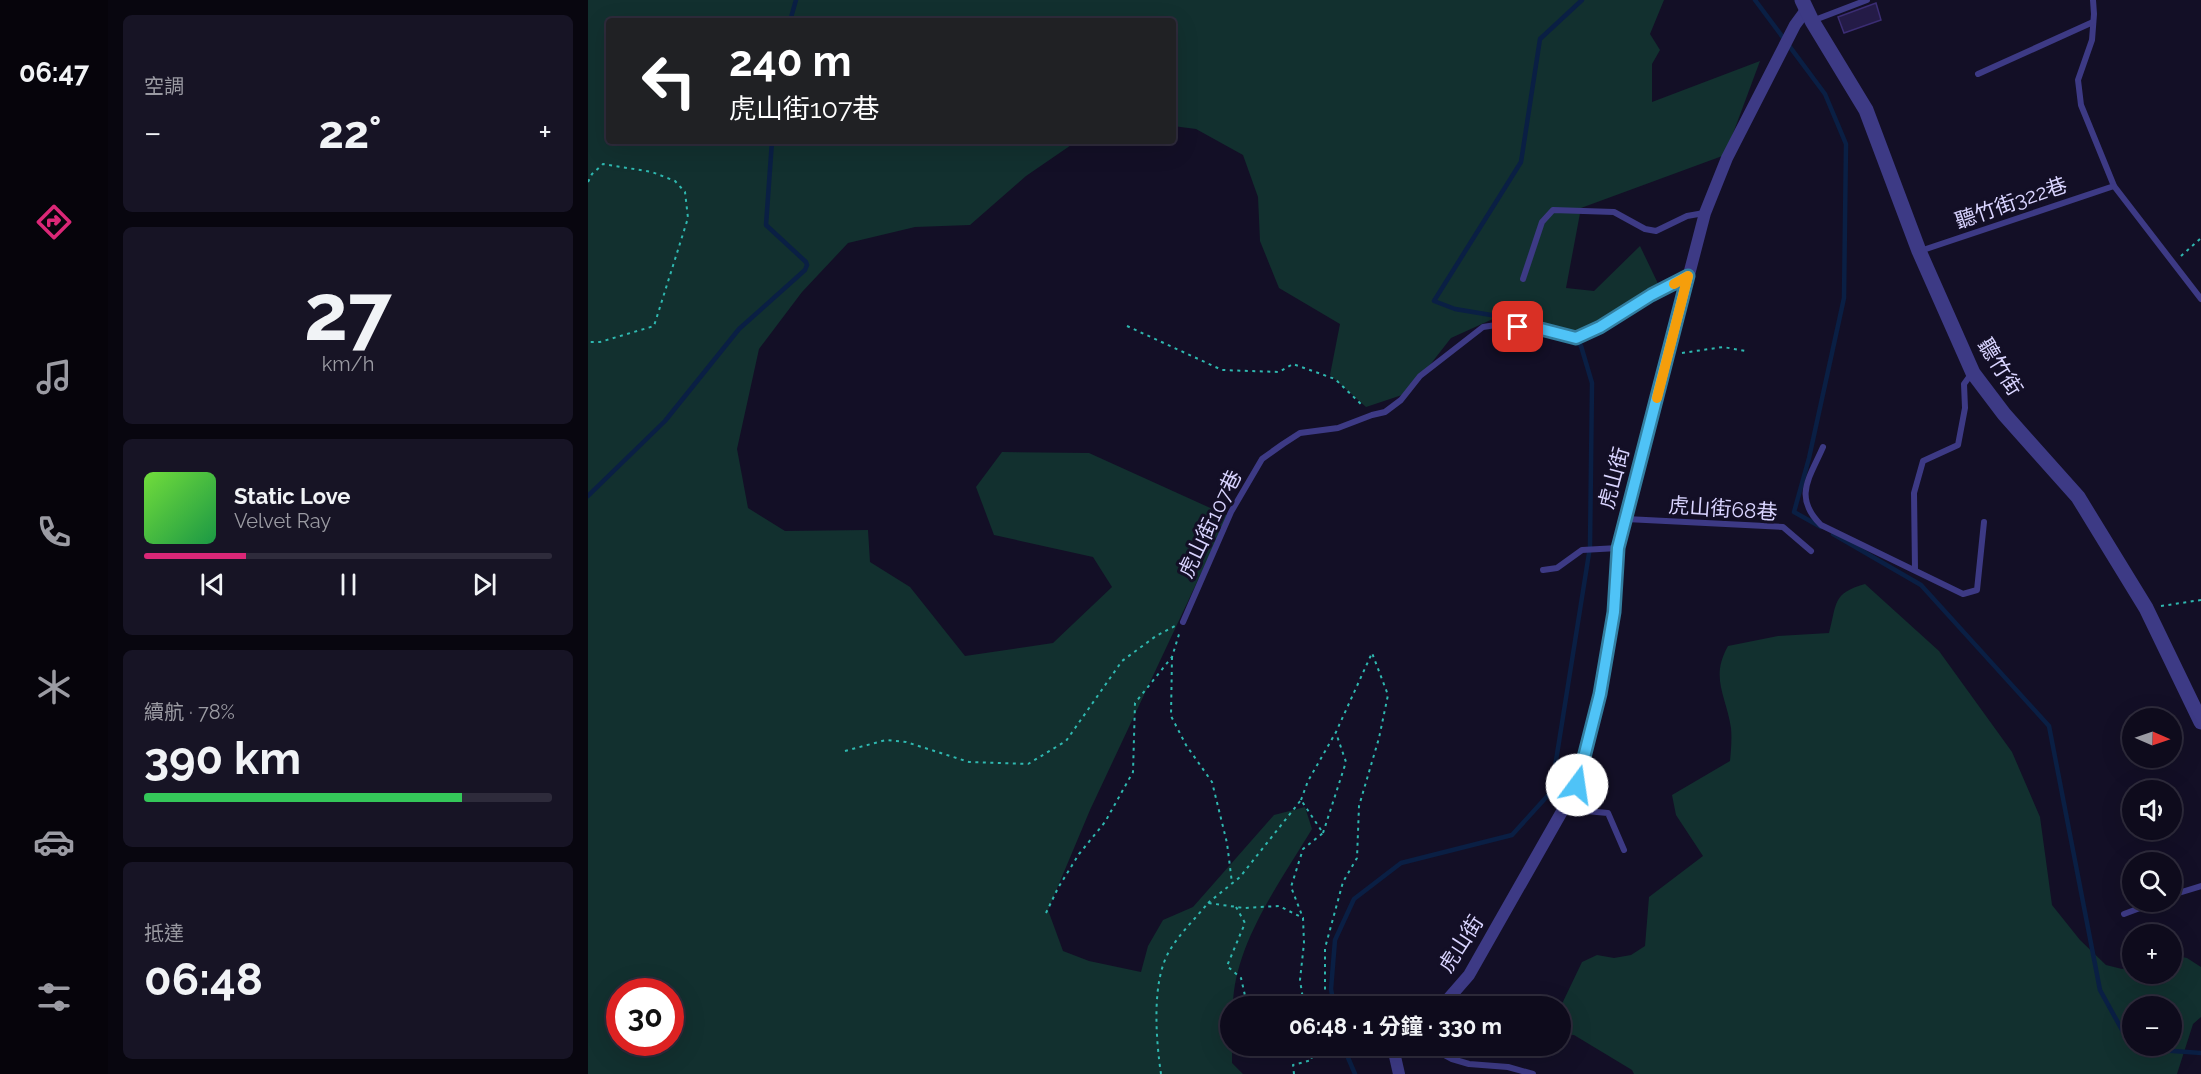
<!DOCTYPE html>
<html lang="zh-TW">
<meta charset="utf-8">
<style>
:root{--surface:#0e0b1c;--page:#171425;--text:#f1f3f6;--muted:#9b9ba3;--line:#2e2b3b;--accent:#db2777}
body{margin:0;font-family:Raleway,"Noto Sans TC",sans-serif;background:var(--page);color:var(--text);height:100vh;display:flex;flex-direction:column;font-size:22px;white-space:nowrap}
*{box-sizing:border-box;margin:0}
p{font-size:20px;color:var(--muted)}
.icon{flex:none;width:33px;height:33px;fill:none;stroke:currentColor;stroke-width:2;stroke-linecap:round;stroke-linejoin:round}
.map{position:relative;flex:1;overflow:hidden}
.side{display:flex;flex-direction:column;gap:15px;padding:15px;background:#08060f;width:480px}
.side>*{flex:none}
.banner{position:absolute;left:18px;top:18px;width:570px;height:126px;border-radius:6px;box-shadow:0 6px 24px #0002,0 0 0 2px var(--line);background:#202124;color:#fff;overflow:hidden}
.needle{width:39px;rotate:92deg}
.buttons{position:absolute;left:1534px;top:708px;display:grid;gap:12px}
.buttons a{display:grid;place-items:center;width:60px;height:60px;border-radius:50%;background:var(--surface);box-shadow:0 6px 24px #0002,0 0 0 2px var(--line);font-size:30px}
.speed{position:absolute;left:18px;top:978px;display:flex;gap:12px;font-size:30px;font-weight:700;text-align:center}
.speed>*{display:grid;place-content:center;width:78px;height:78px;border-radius:50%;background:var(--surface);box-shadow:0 6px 24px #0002,0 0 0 2px var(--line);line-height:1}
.speed .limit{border:9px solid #d22;background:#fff;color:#111}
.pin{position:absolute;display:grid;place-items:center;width:51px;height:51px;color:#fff;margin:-26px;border-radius:12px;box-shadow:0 3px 9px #0006}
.me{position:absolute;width:66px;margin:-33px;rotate:14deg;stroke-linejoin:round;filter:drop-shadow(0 0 4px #0008)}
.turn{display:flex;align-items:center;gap:21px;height:126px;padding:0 24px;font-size:27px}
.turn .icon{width:78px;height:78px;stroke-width:2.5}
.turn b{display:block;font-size:42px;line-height:51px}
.big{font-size:45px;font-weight:700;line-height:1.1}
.side .tile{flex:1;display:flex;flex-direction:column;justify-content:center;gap:9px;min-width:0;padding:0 21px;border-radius:9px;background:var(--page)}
.side .dial{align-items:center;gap:0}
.dial b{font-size:78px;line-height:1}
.song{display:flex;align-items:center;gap:18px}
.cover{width:72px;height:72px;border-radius:9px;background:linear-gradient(135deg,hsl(100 70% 55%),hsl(140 70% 35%))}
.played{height:6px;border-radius:3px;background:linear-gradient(90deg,var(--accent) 25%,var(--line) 25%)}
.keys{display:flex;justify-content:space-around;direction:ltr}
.heat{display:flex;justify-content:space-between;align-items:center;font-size:33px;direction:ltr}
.charge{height:9px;border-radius:4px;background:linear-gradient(90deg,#34c759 78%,var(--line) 0)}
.trip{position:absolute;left:632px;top:996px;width:351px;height:60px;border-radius:30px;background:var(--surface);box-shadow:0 6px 24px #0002,0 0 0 2px var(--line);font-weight:700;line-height:60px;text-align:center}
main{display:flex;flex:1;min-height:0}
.menu{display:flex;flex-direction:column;width:108px;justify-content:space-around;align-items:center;background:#06040b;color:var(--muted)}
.menu .icon{width:42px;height:42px}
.menu .on{color:var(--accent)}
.menu b{font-size:27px;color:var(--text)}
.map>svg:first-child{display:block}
.green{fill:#12302f;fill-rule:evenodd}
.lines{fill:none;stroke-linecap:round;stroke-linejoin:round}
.stream{stroke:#0a1f44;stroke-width:4.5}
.building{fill:#241b47;stroke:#3b2d73;stroke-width:1.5}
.path{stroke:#2fb8b0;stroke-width:2;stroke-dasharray:3 4.5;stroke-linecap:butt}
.service{stroke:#3d3a85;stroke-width:6}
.minor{stroke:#3d3a85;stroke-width:12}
.tertiary{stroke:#3d3a85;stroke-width:15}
.route-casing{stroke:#337fa1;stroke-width:15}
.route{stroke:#4fc3f7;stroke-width:10}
.slow{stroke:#f59e0b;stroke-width:10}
.labels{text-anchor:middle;stroke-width:6;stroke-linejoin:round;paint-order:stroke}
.street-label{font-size:21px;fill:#d9d4ff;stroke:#130f26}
</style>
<main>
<nav class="menu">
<b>06:47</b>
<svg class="icon on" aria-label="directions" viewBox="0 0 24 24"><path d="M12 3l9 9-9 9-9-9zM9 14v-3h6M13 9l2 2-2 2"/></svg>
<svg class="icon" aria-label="music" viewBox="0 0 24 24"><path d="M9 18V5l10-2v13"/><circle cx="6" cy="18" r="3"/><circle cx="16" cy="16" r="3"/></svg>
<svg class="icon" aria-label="phone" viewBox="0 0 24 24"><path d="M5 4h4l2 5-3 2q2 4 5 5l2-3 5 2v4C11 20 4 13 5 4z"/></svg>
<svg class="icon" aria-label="climate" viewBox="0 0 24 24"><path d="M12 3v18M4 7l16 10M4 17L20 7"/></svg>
<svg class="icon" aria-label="car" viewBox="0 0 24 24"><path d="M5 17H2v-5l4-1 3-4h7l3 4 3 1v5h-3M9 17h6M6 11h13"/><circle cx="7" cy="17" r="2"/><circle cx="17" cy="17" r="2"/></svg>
<svg class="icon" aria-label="filters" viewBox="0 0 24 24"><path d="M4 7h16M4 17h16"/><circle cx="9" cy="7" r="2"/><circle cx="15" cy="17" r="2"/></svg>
</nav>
<section class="side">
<div class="tile"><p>空調</p>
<div class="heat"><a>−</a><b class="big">22°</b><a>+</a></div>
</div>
<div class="tile dial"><b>27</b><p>km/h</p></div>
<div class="tile">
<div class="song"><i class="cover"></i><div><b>Static Love</b><p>Velvet Ray</p></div></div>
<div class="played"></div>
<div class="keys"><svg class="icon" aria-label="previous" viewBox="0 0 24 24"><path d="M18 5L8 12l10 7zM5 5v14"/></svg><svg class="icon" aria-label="pause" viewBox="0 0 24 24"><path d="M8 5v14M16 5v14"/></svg><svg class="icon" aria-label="next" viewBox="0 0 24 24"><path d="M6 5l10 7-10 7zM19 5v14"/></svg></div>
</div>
<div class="tile"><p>續航 · 78%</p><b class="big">390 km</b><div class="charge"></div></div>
<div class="tile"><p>抵達</p><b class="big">06:48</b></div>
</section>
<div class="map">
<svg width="1613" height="1074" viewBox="0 0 1613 1074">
<rect width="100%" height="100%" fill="#130f26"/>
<g class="green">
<path d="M0,0H1076L1062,34L1072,50L1064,64V102L1172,61L1137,155L993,208L978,288L1006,291L1052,246L1075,294L983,335L946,336L907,318L863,338L820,393L778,407L742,375L752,324L691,288L672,241L670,197L655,155L608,129L585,126V21H21V141H489L438,176L382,225L327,227L260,243L214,292L171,349L149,449L160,508L197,531L280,530L282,562L322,587L377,656L465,643L524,587L505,557L406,535L388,487L414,452L501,453L640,516L502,810L460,910L475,951L501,961L553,972L560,946L575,920L605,907L686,815L717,807L724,829C693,881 646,944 645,1006H642V1046H644V1063L655,1074H0ZM32,992H82V1042H32Z"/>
<path d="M1277,584L1351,651L1424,752L1452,817L1464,905L1492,940L1518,965L1534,969L1545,966V974H1584V955L1599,958L1613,967V1017L1605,1024L1589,1074H1046L1044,1070L986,1035L972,1034V1008L994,962L1009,955L1026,958L1043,955L1057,946L1061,897L1115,856L1088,815L1084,795L1142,761C1143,750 1144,739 1143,728C1138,695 1122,678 1140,646L1190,636L1241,633C1249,604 1244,593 1277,584ZM1545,1006H1584V1046H1545Z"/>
</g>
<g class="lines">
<g class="stream">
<polyline points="1167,0 1237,94 1258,144 1256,298 1221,458 1206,512 1233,527"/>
<polyline points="202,21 208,0"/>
<polyline points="0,496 77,421 151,329 217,270 219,265 218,262 178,225 184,141"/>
<polyline points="1245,534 1333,585 1461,726 1512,990 1544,1048 1613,1053"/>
<polyline points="746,1006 743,989 747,940 766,899 813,863 924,835 963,792 1002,547 1004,383 993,346 982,332 915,317 867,309 846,301 933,162 952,39 994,0"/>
<polyline points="755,1046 767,1074"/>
</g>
</g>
<polygon class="building" points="1288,3 1293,20 1256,33 1250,17"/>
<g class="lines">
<g class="path">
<polyline points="0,182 4,174 15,164 64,172 87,181 97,192 100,218 66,326 12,342 0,342"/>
<polyline points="1593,256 1613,238"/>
<polyline points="539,326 634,370 691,372 705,364 747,379 775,406"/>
<polyline points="1094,353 1135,347 1158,351"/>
<polyline points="1573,606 1613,600"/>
<polyline points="584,657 583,716 598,745 624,782 639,843 644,883"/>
<polyline points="257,751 298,740 318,742 381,762 440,764 478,741 534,661 568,636 587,626"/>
<polyline points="713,800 720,781 748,732 784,653 800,695 791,738 771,806 769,858 755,882 737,948 737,1006"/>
<polyline points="735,833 758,762 748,733"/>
<polyline points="620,903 652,877 713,800 735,833 715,849 703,887 715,918"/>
<polyline points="648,907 657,923 639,966 653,978 658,1000 684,997 685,1006"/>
<polyline points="458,913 470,888 491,854 517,822 545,772 547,703 584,657 592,631"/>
<path d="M573,1074C568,1040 563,980 582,950C592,933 608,918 620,903L656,908L691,906L715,918L716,943L712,980L716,1006"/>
<polyline points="706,1074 705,1065 724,1060 722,1046"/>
</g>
<g class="service">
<polyline points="1505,0 1506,14 1504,40 1490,80 1493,105 1526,186 1613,299"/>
<polyline points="1224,21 1279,0"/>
<polyline points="1390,74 1505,22"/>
<polyline points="1332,251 1526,186"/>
<polyline points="935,279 954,222 965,210 1026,212 1057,229 1068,231 1099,216 1116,213"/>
<path d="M1235,447C1221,479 1205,497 1233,525L1375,594L1389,590L1396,522"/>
<polyline points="1038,519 1195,527 1223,551"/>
<polyline points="1327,569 1326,493 1335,461 1370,445 1377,408 1376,384 1384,373"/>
<polyline points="955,570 969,568 994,550 1030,548"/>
<polyline points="595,622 643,512 674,459 695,444 712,433 750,428 784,415 797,412 813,400 832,376 895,327 908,325 953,329 988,338 1012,328 1063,295 1100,277"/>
<polyline points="976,809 1020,813 1036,850"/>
<polyline points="1584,895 1613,886"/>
<polyline points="1536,914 1568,902"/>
<polyline points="840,1046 864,1059 881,1064 920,1067 945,1074"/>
</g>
<g class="minor">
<polyline points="854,1006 881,975 989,785 1012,694 1026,612 1030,548 1117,213 1139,158 1207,25 1218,10"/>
<polyline points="809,1046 806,1052 811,1074"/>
</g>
<polyline class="tertiary" points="1214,0 1224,21 1278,110 1331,251 1385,373 1416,414 1490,497 1558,608 1613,722"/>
</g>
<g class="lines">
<defs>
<polyline id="route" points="930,327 953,329 988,338 1012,327 1063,295 1100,276 1030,548 1026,612 1012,694 989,785"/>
</defs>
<use href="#route" class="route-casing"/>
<use href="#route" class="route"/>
<polyline class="slow" points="1069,398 1100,276 1086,284"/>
</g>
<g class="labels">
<g class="street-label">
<text transform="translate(1423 203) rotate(-19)" y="7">聽竹街322巷</text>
<text transform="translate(1412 367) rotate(58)" y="7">聽竹街</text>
<text transform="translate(1026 478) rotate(-75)" y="7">虎山街</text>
<text transform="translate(1135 509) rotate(4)" y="7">虎山街68巷</text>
<text transform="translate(622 524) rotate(-64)" y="7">虎山街107巷</text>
<text transform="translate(873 944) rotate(-57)" y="7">虎山街</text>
</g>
</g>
</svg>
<div class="buttons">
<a><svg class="needle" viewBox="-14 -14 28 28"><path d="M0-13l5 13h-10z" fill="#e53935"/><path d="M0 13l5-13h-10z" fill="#9b9ba3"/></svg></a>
<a><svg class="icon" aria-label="sound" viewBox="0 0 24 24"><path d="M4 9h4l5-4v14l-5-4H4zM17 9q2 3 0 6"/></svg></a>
<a><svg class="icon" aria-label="search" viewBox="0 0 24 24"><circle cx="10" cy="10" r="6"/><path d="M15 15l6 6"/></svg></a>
<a>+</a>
<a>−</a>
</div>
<div class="speed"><div class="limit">30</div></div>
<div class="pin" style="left:930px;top:327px;background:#d93025"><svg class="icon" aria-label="arrive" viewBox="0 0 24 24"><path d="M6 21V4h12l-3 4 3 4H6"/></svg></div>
<svg class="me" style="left:989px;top:785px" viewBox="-20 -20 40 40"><circle r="19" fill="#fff"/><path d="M0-13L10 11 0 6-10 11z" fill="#4fc3f7"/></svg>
<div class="trip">06:48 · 1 分鐘 · 330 m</div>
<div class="banner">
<div class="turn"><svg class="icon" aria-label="left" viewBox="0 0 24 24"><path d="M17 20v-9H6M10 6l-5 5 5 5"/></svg><div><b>240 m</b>虎山街107巷</div></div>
</div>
</div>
</main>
